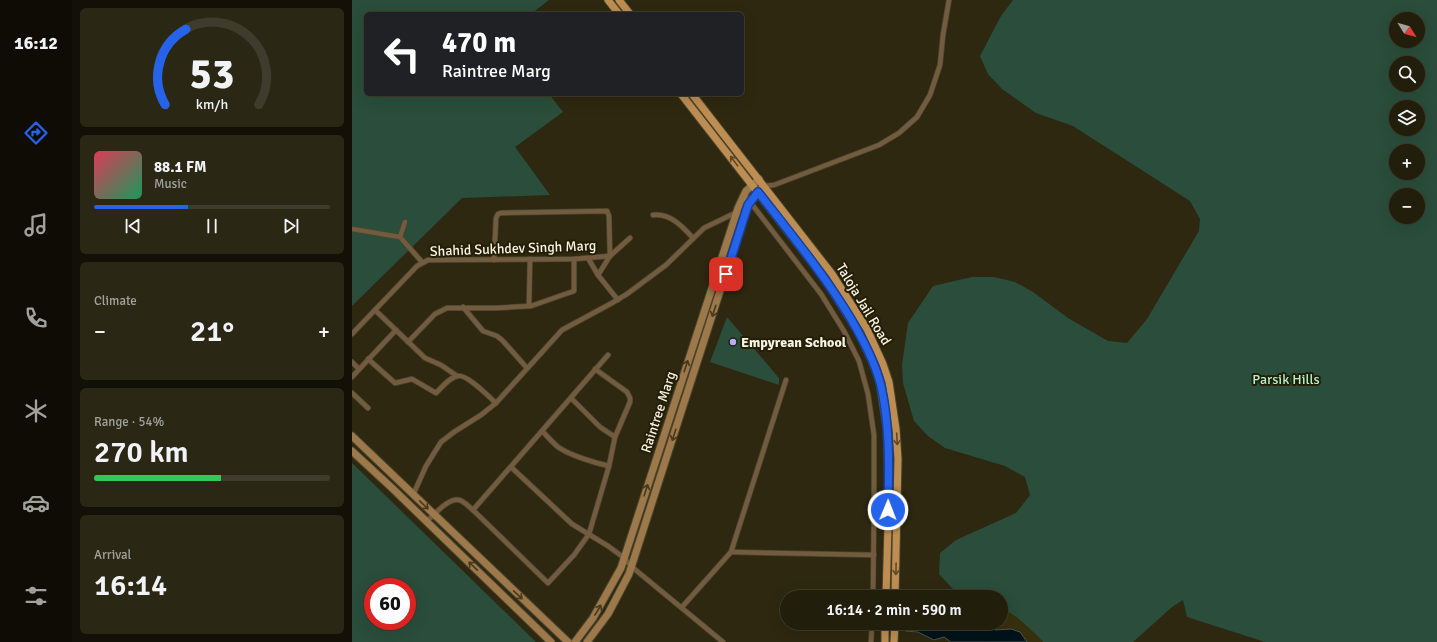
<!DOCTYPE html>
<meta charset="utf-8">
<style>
:root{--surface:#221e0c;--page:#2a2715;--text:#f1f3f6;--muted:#a2a29d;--line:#3f3c2d;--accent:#2563eb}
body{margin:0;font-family:Signika,sans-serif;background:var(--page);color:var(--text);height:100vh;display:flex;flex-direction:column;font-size:15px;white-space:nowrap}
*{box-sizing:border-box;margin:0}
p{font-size:13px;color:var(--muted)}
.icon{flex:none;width:22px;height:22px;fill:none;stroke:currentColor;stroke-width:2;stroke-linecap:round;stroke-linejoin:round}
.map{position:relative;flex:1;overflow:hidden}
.drawer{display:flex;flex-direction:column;gap:8px;padding:8px;background:#131007;width:280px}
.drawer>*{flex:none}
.top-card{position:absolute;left:12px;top:12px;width:380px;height:84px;border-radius:6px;box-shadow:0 4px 16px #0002,0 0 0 1px var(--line);background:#202124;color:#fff;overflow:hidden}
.needle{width:26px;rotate:127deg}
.buttons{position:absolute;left:1037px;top:12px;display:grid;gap:8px}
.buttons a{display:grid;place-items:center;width:36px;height:36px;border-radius:50%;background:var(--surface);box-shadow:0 4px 16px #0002,0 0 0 1px var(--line);font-size:20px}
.speed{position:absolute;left:12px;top:578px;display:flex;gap:8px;font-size:20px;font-weight:700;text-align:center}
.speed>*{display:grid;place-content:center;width:52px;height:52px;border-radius:50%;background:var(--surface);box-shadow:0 4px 16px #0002,0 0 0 1px var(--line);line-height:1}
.speed .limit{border:6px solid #d22;background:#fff;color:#111}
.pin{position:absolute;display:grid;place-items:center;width:34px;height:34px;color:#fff;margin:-17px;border-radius:8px;box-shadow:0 2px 6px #0006}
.me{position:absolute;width:44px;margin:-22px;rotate:1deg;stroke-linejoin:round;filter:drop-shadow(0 0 3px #0008)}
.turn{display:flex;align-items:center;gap:14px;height:84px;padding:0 12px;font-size:18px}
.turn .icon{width:52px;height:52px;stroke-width:2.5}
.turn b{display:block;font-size:28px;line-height:34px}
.big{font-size:30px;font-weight:600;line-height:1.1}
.drawer .widget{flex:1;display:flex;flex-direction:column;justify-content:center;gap:6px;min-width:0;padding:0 14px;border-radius:6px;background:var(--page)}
.drawer .dial{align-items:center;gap:0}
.dial svg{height:104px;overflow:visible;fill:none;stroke:var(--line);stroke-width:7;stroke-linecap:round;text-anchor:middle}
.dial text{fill:var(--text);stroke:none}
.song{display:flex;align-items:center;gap:12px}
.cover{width:48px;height:48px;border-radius:6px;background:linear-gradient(135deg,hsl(350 70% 55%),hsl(150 70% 35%))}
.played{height:4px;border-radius:2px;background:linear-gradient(90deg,var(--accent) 40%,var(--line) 40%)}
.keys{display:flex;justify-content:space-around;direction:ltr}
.heat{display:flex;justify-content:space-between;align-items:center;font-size:22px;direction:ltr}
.charge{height:6px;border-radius:3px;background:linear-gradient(90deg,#34c759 54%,var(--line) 0)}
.trip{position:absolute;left:428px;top:590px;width:228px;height:40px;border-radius:20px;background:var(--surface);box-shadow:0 4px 16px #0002,0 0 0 1px var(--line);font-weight:600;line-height:40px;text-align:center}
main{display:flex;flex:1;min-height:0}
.tabs{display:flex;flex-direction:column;width:72px;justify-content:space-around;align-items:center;background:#0e0c05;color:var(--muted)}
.tabs .icon{width:28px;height:28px}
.tabs .active{color:var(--accent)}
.tabs b{font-size:18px;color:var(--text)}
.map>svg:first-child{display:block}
.green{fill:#2a4e3b;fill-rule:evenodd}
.sand{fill:#372f0e}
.water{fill:#001319;stroke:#4a5656}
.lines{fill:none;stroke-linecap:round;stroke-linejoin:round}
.minor-casing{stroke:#4a452e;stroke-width:6}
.secondary-casing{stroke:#4a452e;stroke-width:9}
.primary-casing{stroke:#4a452e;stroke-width:9}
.minor{stroke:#735b3f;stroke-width:4.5}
.secondary{stroke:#9d784a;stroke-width:7}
.primary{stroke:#be8d51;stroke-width:7}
.oneway{stroke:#624a24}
.oneway2{stroke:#48391a}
.route-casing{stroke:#184099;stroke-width:10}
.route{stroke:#2563eb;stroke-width:7}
.poi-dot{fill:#b7abf7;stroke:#241e06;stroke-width:1.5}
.labels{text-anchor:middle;stroke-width:4;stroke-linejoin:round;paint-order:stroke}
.street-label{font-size:14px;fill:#f8f4e5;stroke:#241e06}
.poi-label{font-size:14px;font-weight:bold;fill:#f8f4e5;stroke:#241e06;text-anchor:start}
.park-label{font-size:14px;fill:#aef2cc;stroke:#241e06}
</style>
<main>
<nav class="tabs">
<b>16:12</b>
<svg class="icon active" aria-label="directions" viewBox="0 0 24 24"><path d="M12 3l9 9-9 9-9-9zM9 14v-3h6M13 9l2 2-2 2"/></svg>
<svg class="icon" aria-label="music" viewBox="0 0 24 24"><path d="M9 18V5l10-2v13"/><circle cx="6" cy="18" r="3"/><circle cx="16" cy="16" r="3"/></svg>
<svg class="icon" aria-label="phone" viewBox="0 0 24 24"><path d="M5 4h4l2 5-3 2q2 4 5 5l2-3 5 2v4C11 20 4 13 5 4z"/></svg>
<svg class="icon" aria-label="climate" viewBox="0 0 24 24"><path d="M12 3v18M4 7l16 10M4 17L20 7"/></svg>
<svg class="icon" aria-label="car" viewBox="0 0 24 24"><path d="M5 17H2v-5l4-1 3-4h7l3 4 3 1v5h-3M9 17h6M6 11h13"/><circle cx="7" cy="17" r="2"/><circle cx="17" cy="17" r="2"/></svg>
<svg class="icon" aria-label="filters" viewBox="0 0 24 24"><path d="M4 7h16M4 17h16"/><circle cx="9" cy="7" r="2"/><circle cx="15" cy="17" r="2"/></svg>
</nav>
<section class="drawer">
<div class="widget dial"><svg viewBox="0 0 100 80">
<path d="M14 69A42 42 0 1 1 86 69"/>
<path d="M14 69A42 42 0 0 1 30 11" stroke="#2563eb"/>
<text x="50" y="56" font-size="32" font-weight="700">53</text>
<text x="50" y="72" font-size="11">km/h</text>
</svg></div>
<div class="widget">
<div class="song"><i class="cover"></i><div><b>88.1 FM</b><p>Music</p></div></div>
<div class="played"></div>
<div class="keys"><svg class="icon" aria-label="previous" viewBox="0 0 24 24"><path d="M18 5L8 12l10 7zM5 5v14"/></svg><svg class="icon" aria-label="pause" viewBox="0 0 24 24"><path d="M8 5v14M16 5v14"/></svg><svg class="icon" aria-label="next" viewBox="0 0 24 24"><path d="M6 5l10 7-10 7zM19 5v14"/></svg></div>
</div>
<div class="widget"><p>Climate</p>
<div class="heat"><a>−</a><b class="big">21°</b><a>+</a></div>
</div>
<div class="widget"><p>Range · 54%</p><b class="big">270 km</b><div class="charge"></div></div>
<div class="widget"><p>Arrival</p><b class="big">16:14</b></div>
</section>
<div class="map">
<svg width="1085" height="642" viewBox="0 0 1085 642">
<rect width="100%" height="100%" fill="#2e2810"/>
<g class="green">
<polygon points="0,0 197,0 179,14 14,14 14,94 197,94 211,112 163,147 198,195 110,198 0,306"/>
<path d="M661,0H1085V642H913L835,617L831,600L820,607L781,642H691C678,629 666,616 649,608V597H620L601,589L587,574L588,553L604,540L664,513L678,495L673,477L653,466L593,448L576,436L562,421L551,383L550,365L556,323L581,286L620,277H642L663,282L681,292L716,318L756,341L775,343L795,319L847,231L848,219L838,201L721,126L684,113L650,89L636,74L628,56L649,16ZM1044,19H1066V41H1044ZM1044,63H1066V85H1044ZM1044,107H1066V129H1044ZM1044,151H1066V173H1044ZM1044,195H1066V217H1044Z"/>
<polygon points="375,317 427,378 427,385 358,362"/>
<path d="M0,463L184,642H0ZM21,587H55V621H21Z"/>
</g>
<g class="sand">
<polygon points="601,589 620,597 580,597 578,593"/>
<path d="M649,608C666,616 678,629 691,642H675L668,632L659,629L643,630L625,625L614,628L607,627L601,623H649Z"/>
</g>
<path class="water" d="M552,623H601C613,631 619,624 630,627L633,623L641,627L643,630L659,629L668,632L675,642H599L592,637L582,640L566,632L553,631Z"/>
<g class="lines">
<defs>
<g id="minor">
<polyline points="412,186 422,185 527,145 547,133 565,117 578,95 588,65 591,35 597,0"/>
<polyline points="392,194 469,294 492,331 507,361 516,394 522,435 522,513 521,597"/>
<path d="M301,215C318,213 330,226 341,238"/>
<polyline points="0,229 48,237 70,262"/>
<polyline points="48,237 53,222"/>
<polyline points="236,258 246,275 266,300"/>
<polyline points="142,260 144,218 146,214 149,213 255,211 257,216 258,256"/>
<polyline points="246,275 258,256 278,238"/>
<polyline points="177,306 178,259"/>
<polyline points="111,307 131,331 145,336 151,341 175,368"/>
<polyline points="23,310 73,358 89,365 105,376"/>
<polyline points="0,334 65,266 76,260 222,259 258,256"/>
<polyline points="56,342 83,314 95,308 145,308 179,306 222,291 222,259"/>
<path d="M16,359L43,383L60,379L84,393C90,387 98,377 106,376C115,374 137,397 144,403"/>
<polyline points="0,362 7,369"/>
<polyline points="0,377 44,330"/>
<polyline points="0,393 16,408"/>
<polyline points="219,398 248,427 263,437"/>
<path d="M190,431C195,436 200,442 206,447C217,455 243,463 257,466"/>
<polyline points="159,467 220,524 256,546 271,557 280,567 371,642"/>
<polyline points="61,495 74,466 89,442 102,432 129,415 144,403 210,330 260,303 275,294 314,265 352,228 381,214 384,213 393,216"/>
<polyline points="121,510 256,355"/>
<path d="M75,521C83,514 96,498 107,500C112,501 117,507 121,510L196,583L222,555L237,534L257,466L263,437L278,402V398L275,392L243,369"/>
<polyline points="379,552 522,555"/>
<polyline points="330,607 379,552 434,380"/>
<polyline points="519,642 520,623"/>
</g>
<g id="secondary">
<polyline points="0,436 216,642"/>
<polyline points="0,451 40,488 199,642"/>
<polyline points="223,642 241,618 269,568 386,208 394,191 407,179"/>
<polyline points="235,642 256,614 277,574 394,210 402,196 409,189"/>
</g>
<g id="primary">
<polyline points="256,0 267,14"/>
<polyline points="267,0 278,14"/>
<polyline points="329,94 473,279 507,333 523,367 528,384 535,429 537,491 534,597"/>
<polyline points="340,94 480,274 515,329 531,364 537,382 544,429 546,459 543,597"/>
<polyline points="533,642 533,623"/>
<polyline points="542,642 543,623"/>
</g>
</defs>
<use href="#minor" class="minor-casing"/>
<use href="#secondary" class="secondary-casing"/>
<use href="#primary" class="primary-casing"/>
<use href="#minor" class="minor"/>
<use href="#secondary" class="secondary"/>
<use href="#primary" class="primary"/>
</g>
<defs><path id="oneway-shaft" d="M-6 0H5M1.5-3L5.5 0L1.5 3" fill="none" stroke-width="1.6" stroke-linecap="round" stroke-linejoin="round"/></defs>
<g class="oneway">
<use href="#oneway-shaft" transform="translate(382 161) rotate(-127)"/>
<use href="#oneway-shaft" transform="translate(545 439) rotate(87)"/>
<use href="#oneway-shaft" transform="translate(544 569) rotate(91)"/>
</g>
<g class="oneway2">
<use href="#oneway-shaft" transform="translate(362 311) rotate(108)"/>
<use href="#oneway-shaft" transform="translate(334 366) rotate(-72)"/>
<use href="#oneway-shaft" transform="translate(322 435) rotate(108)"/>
<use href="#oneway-shaft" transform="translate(294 490) rotate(-72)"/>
<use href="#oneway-shaft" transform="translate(72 505) rotate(44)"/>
<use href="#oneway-shaft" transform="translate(121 566) rotate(-136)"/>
<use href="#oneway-shaft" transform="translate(166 595) rotate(43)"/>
<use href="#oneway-shaft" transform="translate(246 610) rotate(-59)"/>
</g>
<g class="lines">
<defs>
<path id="route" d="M374,274L396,205L406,192C438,233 472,274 499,319C511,340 523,362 529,386C538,426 537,468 536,510"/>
</defs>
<use href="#route" class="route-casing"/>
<use href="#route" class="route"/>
</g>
<circle class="poi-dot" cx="381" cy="342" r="4"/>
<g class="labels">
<g class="street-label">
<text transform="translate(161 248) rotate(-2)" y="5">Shahid Sukhdev Singh Marg</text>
<text transform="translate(512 304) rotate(59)" y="5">Taloja Jail Road</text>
<text transform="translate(306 412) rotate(-72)" y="5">Raintree Marg</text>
</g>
<g class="poi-label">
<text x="389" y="347">Empyrean School</text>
</g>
<g class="park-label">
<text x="934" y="384">Parsik Hills</text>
</g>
</g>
</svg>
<div class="buttons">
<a><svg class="needle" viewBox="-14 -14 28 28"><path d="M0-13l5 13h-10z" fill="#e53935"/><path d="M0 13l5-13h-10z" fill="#a2a29d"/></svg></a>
<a><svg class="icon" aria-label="search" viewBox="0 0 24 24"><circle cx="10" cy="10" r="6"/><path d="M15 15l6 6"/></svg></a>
<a><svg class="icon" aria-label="layers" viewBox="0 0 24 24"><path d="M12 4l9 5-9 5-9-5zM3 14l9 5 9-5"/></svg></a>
<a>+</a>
<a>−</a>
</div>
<div class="speed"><div class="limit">60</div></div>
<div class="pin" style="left:374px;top:274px;background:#d93025"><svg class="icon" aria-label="arrive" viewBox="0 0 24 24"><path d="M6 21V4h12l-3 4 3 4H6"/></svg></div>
<svg class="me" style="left:536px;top:510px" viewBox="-20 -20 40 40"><circle r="17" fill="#2563eb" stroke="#fff" stroke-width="3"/><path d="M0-11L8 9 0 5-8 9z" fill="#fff"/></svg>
<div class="trip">16:14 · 2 min · 590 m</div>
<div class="top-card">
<div class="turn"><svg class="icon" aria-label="left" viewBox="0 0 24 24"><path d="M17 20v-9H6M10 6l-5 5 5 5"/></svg><div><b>470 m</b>Raintree Marg</div></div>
</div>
</div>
</main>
